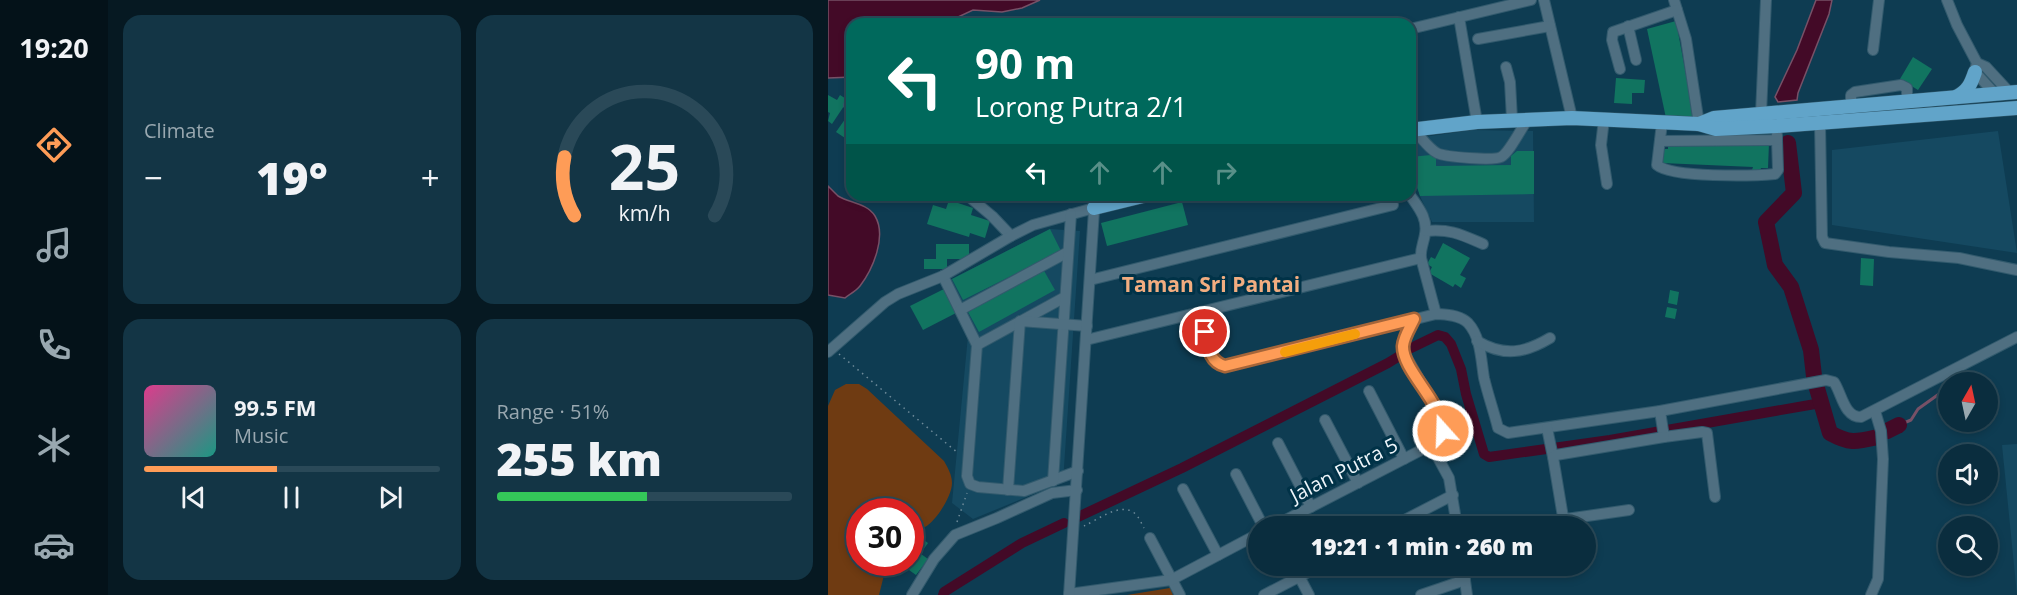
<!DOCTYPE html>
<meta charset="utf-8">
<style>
:root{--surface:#0a2d3e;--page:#133545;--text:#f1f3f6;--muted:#99a8b0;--line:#2a4958;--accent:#fe9c57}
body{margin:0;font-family:"Open Sans",sans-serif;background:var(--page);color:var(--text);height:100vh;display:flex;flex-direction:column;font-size:22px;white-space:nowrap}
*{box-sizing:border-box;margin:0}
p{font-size:20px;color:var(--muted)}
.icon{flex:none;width:33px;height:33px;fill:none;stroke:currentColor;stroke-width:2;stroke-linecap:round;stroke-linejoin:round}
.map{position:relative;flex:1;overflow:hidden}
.details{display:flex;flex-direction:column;gap:15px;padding:15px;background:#061922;width:720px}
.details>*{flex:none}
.top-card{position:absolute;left:18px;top:18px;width:570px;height:183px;border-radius:18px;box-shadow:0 3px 9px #0003,0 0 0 2px var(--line);background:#00695c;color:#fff;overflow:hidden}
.needle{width:39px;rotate:9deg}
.tools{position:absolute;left:1110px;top:372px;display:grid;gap:12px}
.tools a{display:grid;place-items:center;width:60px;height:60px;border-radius:50%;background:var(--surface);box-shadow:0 3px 9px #0003,0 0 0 2px var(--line);font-size:30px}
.speed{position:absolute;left:18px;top:498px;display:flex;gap:12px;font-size:30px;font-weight:700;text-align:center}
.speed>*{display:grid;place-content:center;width:78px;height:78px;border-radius:50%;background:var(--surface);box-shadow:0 3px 9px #0003,0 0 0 2px var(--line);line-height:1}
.speed .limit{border:9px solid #d22;background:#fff;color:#111}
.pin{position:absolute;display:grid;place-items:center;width:51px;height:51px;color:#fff;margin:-26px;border:3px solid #fff;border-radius:50%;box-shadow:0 2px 6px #0007}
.me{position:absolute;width:66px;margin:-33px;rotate:340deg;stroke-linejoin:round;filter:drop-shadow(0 0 4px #0008)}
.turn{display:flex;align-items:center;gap:21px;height:126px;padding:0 30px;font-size:27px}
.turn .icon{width:78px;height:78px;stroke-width:2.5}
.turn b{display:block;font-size:42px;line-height:51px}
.lanes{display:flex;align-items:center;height:57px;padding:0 30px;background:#0003;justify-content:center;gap:30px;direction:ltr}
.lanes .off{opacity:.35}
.big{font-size:45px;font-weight:800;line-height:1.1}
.details .tile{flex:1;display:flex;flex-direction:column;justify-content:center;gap:9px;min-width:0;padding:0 21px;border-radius:18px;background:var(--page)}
.details .dial{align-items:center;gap:0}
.dial svg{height:156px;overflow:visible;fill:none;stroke:var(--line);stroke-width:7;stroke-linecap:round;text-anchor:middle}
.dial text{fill:var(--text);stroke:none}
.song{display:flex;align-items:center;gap:18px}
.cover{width:72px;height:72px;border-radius:9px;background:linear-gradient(135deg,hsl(330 70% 55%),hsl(170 70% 35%))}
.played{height:6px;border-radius:3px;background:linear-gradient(90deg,var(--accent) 45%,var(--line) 45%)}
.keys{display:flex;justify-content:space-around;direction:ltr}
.heat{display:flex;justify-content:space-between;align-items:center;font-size:33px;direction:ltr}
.charge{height:9px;border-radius:4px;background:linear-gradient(90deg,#34c759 51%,var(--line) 0)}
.details .tiles{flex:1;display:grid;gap:15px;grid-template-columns:repeat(2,1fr)}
.trip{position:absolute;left:420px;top:516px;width:348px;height:60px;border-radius:30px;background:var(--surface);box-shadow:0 3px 9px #0003,0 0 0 2px var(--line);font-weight:800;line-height:60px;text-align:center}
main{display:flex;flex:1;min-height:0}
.tab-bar{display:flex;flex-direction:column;width:108px;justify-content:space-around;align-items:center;background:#041219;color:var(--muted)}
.tab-bar .icon{width:42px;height:42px}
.tab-bar .selected{color:var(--accent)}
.tab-bar b{font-size:27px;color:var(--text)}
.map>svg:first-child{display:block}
.built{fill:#154961}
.green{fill:#6f3b12}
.water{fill:#430a27;stroke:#775167;stroke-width:1.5}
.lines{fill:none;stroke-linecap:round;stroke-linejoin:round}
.stream{stroke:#775167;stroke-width:3}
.canal{stroke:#430a27;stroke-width:10}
.river{stroke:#430a27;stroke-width:16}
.building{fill:#117460}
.minor-casing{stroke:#325a6d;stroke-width:12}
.major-casing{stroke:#325a6d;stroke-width:15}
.path{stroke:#6e8b9a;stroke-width:1.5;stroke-dasharray:1.5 4.5;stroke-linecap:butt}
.minor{stroke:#4f6f81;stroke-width:10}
.major{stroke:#61a4c9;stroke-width:14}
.route-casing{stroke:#a56539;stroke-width:15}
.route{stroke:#fe9c57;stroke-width:10}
.slow{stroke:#f59e0b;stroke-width:10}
.labels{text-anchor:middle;stroke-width:6;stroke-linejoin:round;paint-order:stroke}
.street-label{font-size:20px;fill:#eff6fb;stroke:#003247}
.neighbourhood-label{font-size:21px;font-weight:bold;fill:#f2ad80;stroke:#003247}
</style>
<main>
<nav class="tab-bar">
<b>19:20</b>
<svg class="icon selected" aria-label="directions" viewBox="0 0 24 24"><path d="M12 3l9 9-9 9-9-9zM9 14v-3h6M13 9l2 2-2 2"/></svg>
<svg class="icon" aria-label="music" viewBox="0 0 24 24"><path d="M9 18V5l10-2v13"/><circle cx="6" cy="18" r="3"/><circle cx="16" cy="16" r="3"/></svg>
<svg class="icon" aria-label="phone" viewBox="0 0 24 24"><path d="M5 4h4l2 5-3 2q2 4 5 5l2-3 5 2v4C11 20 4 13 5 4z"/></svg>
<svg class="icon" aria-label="climate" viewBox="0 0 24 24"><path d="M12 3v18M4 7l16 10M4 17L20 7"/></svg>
<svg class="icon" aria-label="car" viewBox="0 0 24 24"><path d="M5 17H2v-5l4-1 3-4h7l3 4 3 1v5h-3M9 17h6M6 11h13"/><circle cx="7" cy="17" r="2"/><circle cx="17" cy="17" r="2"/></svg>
</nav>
<section class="details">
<div class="tiles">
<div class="tile"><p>Climate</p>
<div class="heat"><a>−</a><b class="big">19°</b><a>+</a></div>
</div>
<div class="tile dial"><svg viewBox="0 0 100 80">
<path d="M14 69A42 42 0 1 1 86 69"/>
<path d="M14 69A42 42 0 0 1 9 39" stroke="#fe9c57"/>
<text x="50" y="56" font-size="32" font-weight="700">25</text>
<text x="50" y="72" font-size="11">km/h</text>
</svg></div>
<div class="tile">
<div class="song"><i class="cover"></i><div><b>99.5 FM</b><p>Music</p></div></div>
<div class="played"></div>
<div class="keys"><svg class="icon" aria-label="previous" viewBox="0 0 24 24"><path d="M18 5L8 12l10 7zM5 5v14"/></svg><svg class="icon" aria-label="pause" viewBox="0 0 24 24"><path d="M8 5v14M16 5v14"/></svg><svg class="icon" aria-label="next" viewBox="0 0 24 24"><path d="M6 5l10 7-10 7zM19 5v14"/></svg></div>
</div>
<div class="tile"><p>Range · 51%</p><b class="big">255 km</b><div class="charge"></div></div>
</div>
</section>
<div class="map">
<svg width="1189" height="595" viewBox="0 0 1189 595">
<rect width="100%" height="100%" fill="#0e3c52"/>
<g class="built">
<polygon points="644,130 705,131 706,222 604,222 592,196 582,166 582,139"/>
<polygon points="1170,131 1189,253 1004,225 1004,150"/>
<polygon points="222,229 252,231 235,482 145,519 124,503 140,336 114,284"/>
<polygon points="1189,444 1189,595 1174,445"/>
</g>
<g class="green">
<path d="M18,384H31L39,389L116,461C120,468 124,475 124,483C124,496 108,521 97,527C92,528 87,528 83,528L82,512H32V562L59,563L51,595H0V406L7,390Z"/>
<polygon points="342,588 345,595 299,595"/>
</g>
<g class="water">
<polygon points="0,0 212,0 194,8 174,12 145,10 115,24 24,24 24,77 0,78"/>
<polygon points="988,0 1004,0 1001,14 970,93 969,100 950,102 947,97 969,50"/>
<path d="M0,186C3,189 7,193 10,196C21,203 39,203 47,216C59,236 45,269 32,286C28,291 22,294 17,298L0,295Z"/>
</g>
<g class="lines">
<polyline class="stream" points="1071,425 1083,420 1090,409 1111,394"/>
<g class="canal">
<polyline points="579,350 610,335 617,337 623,344 633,369 638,394 656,454 661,457 782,440 993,403"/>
<polyline points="250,517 354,468 560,363 573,355"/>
<polyline points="115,595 116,592 194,543 236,523"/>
</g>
<g class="river">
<polyline points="960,143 966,193 938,222 947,265 963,287 983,350 986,376"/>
<path d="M988,385L1002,433C1022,444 1028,442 1050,437"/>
<polyline points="1059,431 1071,425"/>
</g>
</g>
<g class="building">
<polygon points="848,21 866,118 838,118 819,29"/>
<polygon points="1085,57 1104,69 1090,90 1072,79"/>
<polygon points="788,78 817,80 816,93 804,93 804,104 786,103"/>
<polygon points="0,95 9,100 12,95 20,100 4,124 0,121 2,113 0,112"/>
<polygon points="20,115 24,117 23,142 8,132"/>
<polygon points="840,143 927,145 928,143 941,143 940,168 933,168 932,171 924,170 925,167 834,163 834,149 840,149"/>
<polygon points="689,151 706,151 706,194 592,196 582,166 582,157 603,155 608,158 608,166 683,165 683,156"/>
<polygon points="121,200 145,208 143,215 162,221 157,238 142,233 141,237 99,224 105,205 118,209"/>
<polygon points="354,202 360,225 279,246 273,223"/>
<polygon points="222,229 233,251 135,300 124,279"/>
<polygon points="615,243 642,258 632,275 638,278 633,288 627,284 625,287 601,273 604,267 599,264 603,257 607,259"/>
<polygon points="108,244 141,244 141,259 119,259 119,269 96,269 96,259 108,259"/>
<polygon points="1033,258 1046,259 1045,286 1032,285"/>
<polygon points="215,269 227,290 151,332 139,310"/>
<polygon points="116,289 128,313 95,330 82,306"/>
<polygon points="842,290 851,292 849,305 840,303"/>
<polygon points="839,307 849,309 847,319 837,317"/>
<polygon points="86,533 100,543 95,550 82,541"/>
<polygon points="86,549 100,559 88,575 74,565 76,562 82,562 82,553"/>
</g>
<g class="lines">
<defs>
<g id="minor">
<polyline points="716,0 744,118"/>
<polyline points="846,0 858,39 871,124"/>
<polyline points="1119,0 1129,25 1149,63 1158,67 1182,93"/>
<polyline points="631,17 649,122"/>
<polyline points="800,26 808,60"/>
<polyline points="582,29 703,0"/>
<polyline points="650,39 722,26"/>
<polyline points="1045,50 1051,0"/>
<polyline points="1148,66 1147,72 1167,94"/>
<polyline points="678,67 682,82 684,119"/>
<polyline points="792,69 784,40 785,32 849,10"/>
<polyline points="21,105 24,107"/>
<polyline points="1023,106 1023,95 1027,92 1073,85 1079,88 1079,101"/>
<polyline points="933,114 938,0"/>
<polyline points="776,119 773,145 779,184"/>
<path d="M834,123L829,165C844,178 925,176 947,174L950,170L949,140"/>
<polyline points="992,123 994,237 997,243 1061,252 1131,258 1189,270"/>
<path d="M586,130C593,137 600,148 609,153C617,157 666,161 673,157C681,153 694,127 700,119"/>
<polyline points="832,141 949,140 949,135"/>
<polyline points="139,195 164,216 183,236"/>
<path d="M582,195C590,207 600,218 597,234C596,242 592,249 593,258L608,314"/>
<path d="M598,231C623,229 632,234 655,244"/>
<polyline points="115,276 149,345"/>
<polyline points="262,280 565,205"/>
<polyline points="132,310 240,252"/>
<path d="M372,312C376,330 377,360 397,366L608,314C618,314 633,316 640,323C653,337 653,360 656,378C660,395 666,412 670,428L680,433L832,411L998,380L1006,382C1014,394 1016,417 1033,417L1189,337"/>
<polyline points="258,340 593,258"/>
<path d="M649,341C676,357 697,353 722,338"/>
<polyline points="149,345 139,476 142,484 150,487 196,491 250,471"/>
<polyline points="149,345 237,297"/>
<polyline points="0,352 57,302 70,294 115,276 183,236 205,225 266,208"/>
<polyline points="541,391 576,459"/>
<polyline points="832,411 836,437 874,432 879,433 887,497"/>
<polyline points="497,420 530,483"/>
<polyline points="719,428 725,457"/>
<polyline points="450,443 483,507"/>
<polyline points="603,445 621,478 629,526"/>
<polyline points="408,474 435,526"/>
<polyline points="225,481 243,214"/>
<polyline points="355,489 390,555"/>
<polyline points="180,490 192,321 259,326"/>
<polyline points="801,510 738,519 735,517 725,457 728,455 836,437"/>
<polyline points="446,526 603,445 612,437 615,424 611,414 576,353 577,338 586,319"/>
<polyline points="565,526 625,495"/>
<polyline points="322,538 352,595"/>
<polyline points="635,566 639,595"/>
<polyline points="471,576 481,595"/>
<polyline points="241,594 343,580 430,534"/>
<polyline points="84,595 106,559 127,535 169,518 224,493 249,490"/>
<polyline points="241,595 267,195"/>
<polyline points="436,595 492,566"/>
<polyline points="593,595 637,580"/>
<polyline points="1043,595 1050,579 1055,459 1053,431 1047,411"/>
</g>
<g id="major">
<path d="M1128,97C1140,91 1143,84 1147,72"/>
<polyline points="871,124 886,118 1189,92"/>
<polyline points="582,130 649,122 744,118 871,124 888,129 949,126 1189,108"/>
<polyline points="266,208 319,195"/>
</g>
</defs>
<use href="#minor" class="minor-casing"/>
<use href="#major" class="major-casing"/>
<g class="path">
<polyline points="11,354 130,453"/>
<polyline points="129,522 139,493"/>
<path d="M256,526C269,520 291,503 305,512C311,516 313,523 316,528"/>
</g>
<use href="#minor" class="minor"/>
<use href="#major" class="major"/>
</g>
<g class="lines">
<defs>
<path id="route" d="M377,332C380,346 381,362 397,366L586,319C582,328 576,336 575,346C574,370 614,402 615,431"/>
</defs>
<use href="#route" class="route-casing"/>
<use href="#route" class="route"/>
<polyline class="slow" points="457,352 527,334"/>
</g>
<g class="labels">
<g class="street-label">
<text transform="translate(516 470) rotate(-27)" y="7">Jalan Putra 5</text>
</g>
<g class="neighbourhood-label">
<text x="383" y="292">Taman Sri Pantai</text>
</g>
</g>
</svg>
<div class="tools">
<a><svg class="needle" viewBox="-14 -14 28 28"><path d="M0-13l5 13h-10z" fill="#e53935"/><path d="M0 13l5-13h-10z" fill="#99a8b0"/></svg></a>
<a><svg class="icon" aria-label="sound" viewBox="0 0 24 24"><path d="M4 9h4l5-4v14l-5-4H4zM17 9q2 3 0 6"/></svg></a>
<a><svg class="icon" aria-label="search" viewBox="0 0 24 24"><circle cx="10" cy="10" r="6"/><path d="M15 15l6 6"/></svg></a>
</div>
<div class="speed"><div class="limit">30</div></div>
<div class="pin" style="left:377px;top:332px;background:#d93025"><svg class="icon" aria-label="arrive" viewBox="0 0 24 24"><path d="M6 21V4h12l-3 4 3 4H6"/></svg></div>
<svg class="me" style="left:615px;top:431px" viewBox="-20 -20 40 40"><circle r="17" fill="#fe9c57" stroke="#fff" stroke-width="3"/><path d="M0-11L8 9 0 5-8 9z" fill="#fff"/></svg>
<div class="trip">19:21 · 1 min · 260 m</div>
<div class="top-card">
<div class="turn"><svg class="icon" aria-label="left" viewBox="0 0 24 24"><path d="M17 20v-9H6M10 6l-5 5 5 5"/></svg><div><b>90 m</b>Lorong Putra 2/1</div></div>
<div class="lanes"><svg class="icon" aria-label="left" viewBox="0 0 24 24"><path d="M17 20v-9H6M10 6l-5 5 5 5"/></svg><svg class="icon off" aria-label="ahead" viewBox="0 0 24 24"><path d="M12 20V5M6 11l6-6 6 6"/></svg><svg class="icon off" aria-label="ahead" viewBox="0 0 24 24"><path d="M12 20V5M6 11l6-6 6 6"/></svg><svg class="icon off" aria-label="right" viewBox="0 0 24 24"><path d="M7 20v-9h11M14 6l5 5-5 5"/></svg></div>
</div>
</div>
</main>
